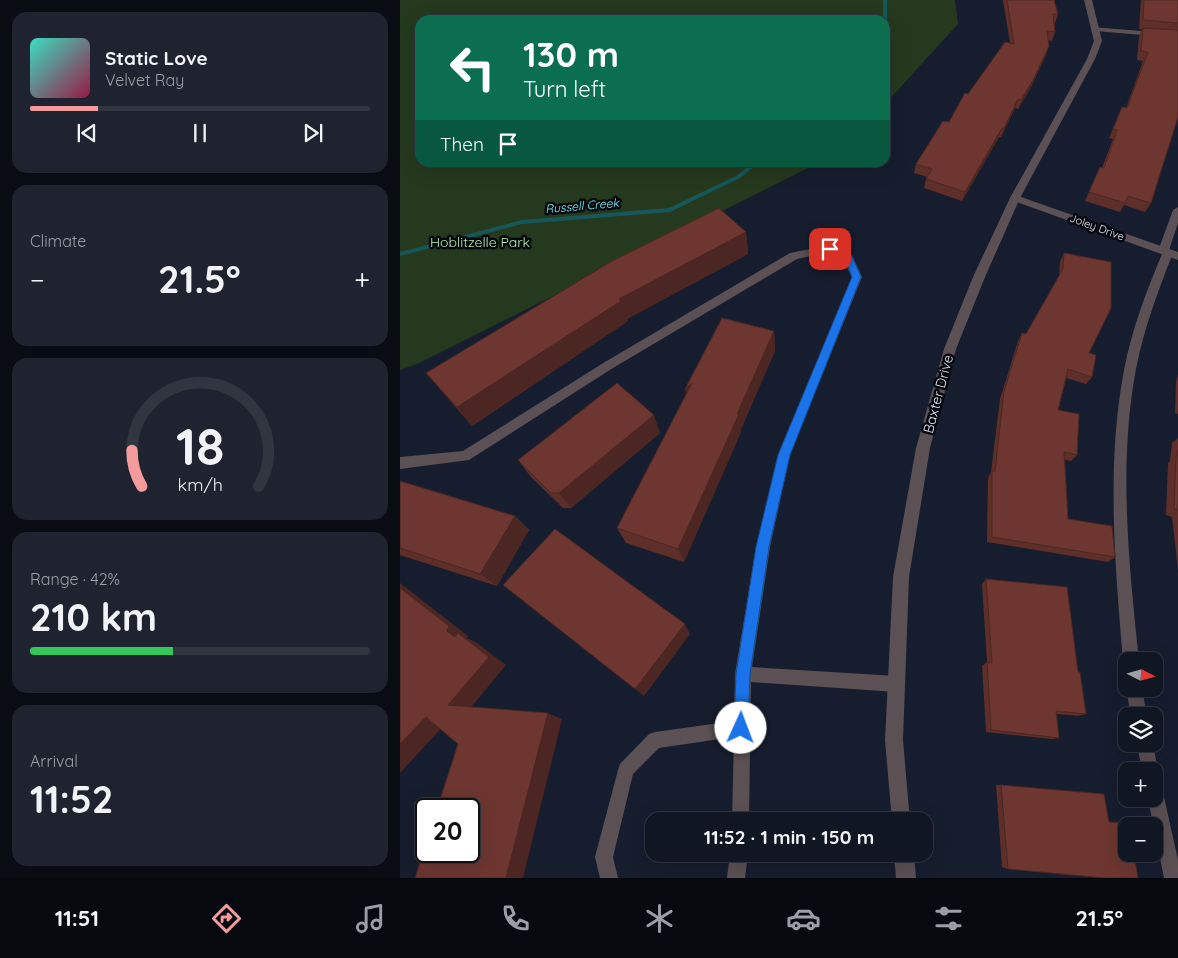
<!DOCTYPE html>
<meta charset="utf-8">
<style>
:root{--surface:#101622;--page:#1e232f;--text:#f1f3f6;--muted:#9c9fa5;--line:#303540;--accent:#f59b9d}
body{margin:0;font-family:Quicksand,sans-serif;background:var(--page);color:var(--text);height:100vh;display:flex;flex-direction:column;font-size:19px;white-space:nowrap}
*{box-sizing:border-box;margin:0}
p{font-size:16px;color:var(--muted)}
.icon{flex:none;width:28px;height:28px;fill:none;stroke:currentColor;stroke-width:2;stroke-linecap:round;stroke-linejoin:round}
.map{position:relative;flex:1;overflow:hidden}
.drawer{display:flex;flex-direction:column;gap:12px;padding:12px;background:#090c13;width:400px}
.drawer>*{flex:none}
.guide{position:absolute;left:15px;top:15px;width:475px;height:152px;border-radius:15px;box-shadow:0 5px 20px #0002,0 0 0 1px var(--line);background:#0b6e4f;color:#fff;overflow:hidden}
.needle{width:32px;rotate:96deg}
.buttons{position:absolute;left:718px;top:652px;display:grid;gap:10px}
.buttons a{display:grid;place-items:center;width:45px;height:45px;border-radius:10px;background:var(--surface);box-shadow:0 5px 20px #0002,0 0 0 1px var(--line);font-size:25px}
.speed{position:absolute;left:15px;top:798px;display:flex;gap:10px;font-size:25px;font-weight:700;text-align:center}
.speed>*{display:grid;place-content:center;width:65px;height:65px;border-radius:50%;background:var(--surface);box-shadow:0 5px 20px #0002,0 0 0 1px var(--line);line-height:1}
.speed .limit{border:2px solid #111;border-radius:8px;background:#fff;color:#111}
.pin{position:absolute;display:grid;place-items:center;width:42px;height:42px;color:#fff;margin:-21px;border-radius:10px;box-shadow:0 2px 8px #0006}
.me{position:absolute;width:55px;margin:-28px;rotate:2deg;stroke-linejoin:round;filter:drop-shadow(0 0 4px #0008)}
.turn{display:flex;align-items:center;gap:18px;height:105px;padding:0 25px;font-size:22px}
.turn .icon{width:65px;height:65px;stroke-width:2.5}
.turn b{display:block;font-size:35px;line-height:42px}
.then{display:flex;align-items:center;height:48px;padding:0 25px;background:#0003;gap:10px;font-size:19px}
.big{font-size:38px;font-weight:800;line-height:1.1}
.drawer .card{flex:1;display:flex;flex-direction:column;justify-content:center;gap:8px;min-width:0;padding:0 18px;border-radius:15px;background:var(--page)}
.drawer .dial{align-items:center;gap:0}
.dial svg{height:130px;overflow:visible;fill:none;stroke:var(--line);stroke-width:7;stroke-linecap:round;text-anchor:middle}
.dial text{fill:var(--text);stroke:none}
.song{display:flex;align-items:center;gap:15px}
.cover{width:60px;height:60px;border-radius:8px;background:linear-gradient(135deg,hsl(170 70% 55%),hsl(340 70% 35%))}
.played{height:5px;border-radius:2px;background:linear-gradient(90deg,var(--accent) 20%,var(--line) 20%)}
.keys{display:flex;justify-content:space-around;direction:ltr}
.heat{display:flex;justify-content:space-between;align-items:center;font-size:28px;direction:ltr}
.charge{height:8px;border-radius:4px;background:linear-gradient(90deg,#34c759 42%,var(--line) 0)}
.trip{position:absolute;left:245px;top:812px;width:288px;height:50px;border-radius:15px;background:var(--surface);box-shadow:0 5px 20px #0002,0 0 0 1px var(--line);font-weight:800;line-height:50px;text-align:center}
.menu{display:flex;height:80px;justify-content:space-around;align-items:center;background:#06090e;color:var(--muted)}
.menu .icon{width:35px;height:35px}
.menu .current{color:var(--accent)}
.menu b{font-size:22px;color:var(--text)}
main{display:flex;flex:1;min-height:0}
.map>svg:first-child{display:block}
.green{fill:#25391e}
.lines{fill:none;stroke-linecap:round;stroke-linejoin:round}
.stream{fill:#16575a;fill-rule:evenodd}
.service{fill:#5b5054;fill-rule:evenodd}
.minor{fill:#5b5054;fill-rule:evenodd}
.tertiary{fill:#5b5054;fill-rule:evenodd}
.wall{fill:#5e2e29}
.shaded-wall{fill:#4c2622}
.building{fill:#6d3630;stroke:#4c2622}
.route{fill:#1a73e8;stroke:#114b97}
.labels{text-anchor:middle;stroke-width:5;stroke-linejoin:round;paint-order:stroke}
.far-street-label{font-size:11px;fill:#e2e7f4;stroke:#05070e}
.far-water-label{font-size:12px;font-style:italic;fill:#7cf5fb;stroke:#05070e}
.park-label{font-size:14px;fill:#b6eca5;stroke:#05070e}
.street-label{font-size:14px;fill:#e2e7f4;stroke:#05070e}
</style>
<main>
<section class="drawer">
<div class="card">
<div class="song"><i class="cover"></i><div><b>Static Love</b><p>Velvet Ray</p></div></div>
<div class="played"></div>
<div class="keys"><svg class="icon" aria-label="previous" viewBox="0 0 24 24"><path d="M18 5L8 12l10 7zM5 5v14"/></svg><svg class="icon" aria-label="pause" viewBox="0 0 24 24"><path d="M8 5v14M16 5v14"/></svg><svg class="icon" aria-label="next" viewBox="0 0 24 24"><path d="M6 5l10 7-10 7zM19 5v14"/></svg></div>
</div>
<div class="card"><p>Climate</p>
<div class="heat"><a>−</a><b class="big">21.5°</b><a>+</a></div>
</div>
<div class="card dial"><svg viewBox="0 0 100 80">
<path d="M14 69A42 42 0 1 1 86 69"/>
<path d="M14 69A42 42 0 0 1 8 47" stroke="#f59b9d"/>
<text x="50" y="56" font-size="32" font-weight="700">18</text>
<text x="50" y="72" font-size="11">km/h</text>
</svg></div>
<div class="card"><p>Range · 42%</p><b class="big">210 km</b><div class="charge"></div></div>
<div class="card"><p>Arrival</p><b class="big">11:52</b></div>
</section>
<div class="map">
<svg width="778" height="878" viewBox="0 0 778 878">
<rect width="100%" height="100%" fill="#161d2e"/>
<polygon class="green" points="0,0 555,0 558,24 485,104 485,20 20,20 20,162 418,163 17,364 0,370"/>
<g class="lines">
<g class="stream">
<polygon points="483,0 487,0 487,20 485,21 485,20 483,20"/>
<polygon points="354,162 360,162 340,178 270,212 122,224 0,256 0,252 122,220 269,208 336,176"/>
</g>
<g class="service">
<polygon points="692,27 778,34 778,38 695,31 692,31"/>
<path d="M778,207V223L769,250L773,253C758,291 744,328 736,369C718,465 729,564 739,661H726V667L723,661C715,564 706,466 724,370C732,329 746,292 762,254L758,251L773,210Z"/>
<path d="M430,245L452,255L462,277L390,455L370,547L352,667L496,676L501,679L504,684L501,689L496,692L351,682L349,821H332L334,737L259,748L233,774L213,857L218,878H200L195,857L218,770L220,764L249,734L255,732L334,721L335,674L356,547L378,455L452,277C437,246 426,253 397,259L213,368L69,460L0,469V457L63,451L205,362L390,253Z"/>
<polygon points="726,689 742,689 747,716 731,716"/>
<polygon points="737,744 753,744 758,771 756,777 754,778 754,771 742,771"/>
<polygon points="754,780 760,782 762,788 778,860 778,878 764,878 748,799 754,799"/>
<polygon points="330,854 348,854 345,878 327,878"/>
</g>
<polygon class="minor" points="615,195 778,252 778,260 611,200 610,198 611,196"/>
<g class="tertiary">
<polygon points="684,0 692,0 702,41 695,59 620,198 585,277 556,349 530,448 509,577 503,740 510,821 492,821 485,740 493,577 516,448 544,349 573,277 610,198 687,59 694,41"/>
<polygon points="494,854 514,854 516,878 496,878"/>
</g>
</g>
<g class="wall">
<polygon points="603,0 654,0 658,14 655,23 654,23 655,32 652,41 648,40 649,46 646,55 630,89 618,109 615,108 601,137 599,137 562,201 524,188 526,179 527,177 514,173 516,164 549,122 568,94 610,43"/>
<polygon points="741,0 778,0 778,117 751,203 745,212 724,205 720,212 685,201 696,176 702,168 713,139 709,138 722,107 726,108 743,61 737,60 739,37 742,29 739,29"/>
<polygon points="346,232 348,254 227,319 228,321 72,426 26,373"/>
<polygon points="664,253 689,353 692,377 686,384 666,378 658,410 677,455 671,461 665,460 668,519 715,557 708,562 587,542 588,478 591,472 600,399 618,341 622,333 626,334 659,276 660,262"/>
<polygon points="374,331 375,351 341,429 341,432 284,562 226,543 217,528 287,394 285,389"/>
<polygon points="778,374 778,414 775,413 776,381"/>
<polygon points="260,433 171,508 163,508 131,477 118,460"/>
<polygon points="778,438 778,570 772,517 766,515 768,463 770,461 772,443"/>
<polygon points="0,481 115,516 129,530 97,586 0,555"/>
<polygon points="586,579 678,672 686,714 678,716 657,714 659,738 652,739 586,732 582,666 587,662 582,584"/>
<polygon points="596,785 601,785 608,869 602,867"/>
</g>
<g class="shaded-wall">
<polygon points="649,46 646,55 630,89 618,109 621,100"/>
<polygon points="618,99 615,108 601,137 604,128"/>
<polygon points="602,128 599,137 562,201 565,192"/>
<polygon points="346,232 348,254 227,319 228,321 72,426 57,407 219,299"/>
<polygon points="374,331 375,351 341,429 341,432 284,562 278,549"/>
<polygon points="292,383 290,407 285,389"/>
<polygon points="254,415 260,433 171,508 159,493"/>
<polygon points="115,516 129,530 97,586 80,574"/>
<polygon points="0,583 68,636 67,638 77,643 106,665 68,711 48,705 55,637 47,631 0,588"/>
<polygon points="285,624 290,634 244,696 235,689"/>
<polygon points="148,713 162,719 123,878 106,878"/>
<polygon points="26,717 47,722 0,773 0,744"/>
</g>
<g class="building">
<polygon points="607,0 654,0 658,14 653,14 655,32 647,31 649,46 633,80 621,100 618,99 604,128 602,128 565,192 526,179 532,169 516,164 543,121 549,122 565,93 568,94 605,42 614,44"/>
<polygon points="744,0 778,0 778,23 743,20"/>
<polygon points="743,28 778,30 778,117 751,203 728,196 725,203 689,192 700,167 704,168 717,130 713,129 722,107 727,108 748,52 741,51"/>
<polygon points="319,208 346,232 219,299 221,301 57,407 26,373 212,261"/>
<polygon points="664,253 711,262 711,308 689,353 696,355 692,377 668,369 658,410 679,414 677,455 664,452 668,519 712,526 715,557 592,537 592,471 595,471 604,391 622,333 626,334 663,269"/>
<polygon points="322,318 374,331 337,414 339,414 278,549 217,528 292,383 285,389"/>
<polygon points="217,383 254,415 159,493 151,493 118,460"/>
<polygon points="778,450 778,510 774,509 776,456 777,456"/>
<polygon points="0,481 115,516 80,574 0,548"/>
<polygon points="155,529 285,624 235,689 103,585"/>
<polygon points="586,579 667,587 678,672 680,672 686,714 656,711 659,738 591,730 587,662 592,663"/>
<polygon points="0,588 49,626 47,631 55,637 58,633 89,657 48,705 148,713 106,878 15,878 26,843 26,851 69,851 69,809 37,809 58,744 26,717 0,744"/>
<polygon points="601,785 704,794 709,822 728,823 729,826 726,826 726,854 734,854 738,878 704,878 608,869"/>
</g>
<polygon class="route" points="430,246 452,256 461,277 390,455 369,547 350,674 348,728 346,733 341,735 336,733 334,728 336,674 356,547 378,455 452,277 445,260 427,252 426,249"/>
<g class="labels">
<g class="far-street-label">
<text transform="translate(697 227) rotate(20)" y="4">Joley Drive</text>
</g>
<g class="far-water-label">
<text transform="translate(182 206) rotate(-5)" y="4">Russell Creek</text>
</g>
<g class="park-label">
<text x="80" y="247">Hoblitzelle Park</text>
</g>
<g class="street-label">
<text transform="translate(538 394) rotate(-75)" y="5">Baxter Drive</text>
</g>
</g>
</svg>
<div class="buttons">
<a><svg class="needle" viewBox="-14 -14 28 28"><path d="M0-13l5 13h-10z" fill="#e53935"/><path d="M0 13l5-13h-10z" fill="#9c9fa5"/></svg></a>
<a><svg class="icon" aria-label="layers" viewBox="0 0 24 24"><path d="M12 4l9 5-9 5-9-5zM3 14l9 5 9-5"/></svg></a>
<a>+</a>
<a>−</a>
</div>
<div class="speed"><div class="limit">20</div></div>
<div class="pin" style="left:430px;top:249px;background:#d93025"><svg class="icon" aria-label="arrive" viewBox="0 0 24 24"><path d="M6 21V4h12l-3 4 3 4H6"/></svg></div>
<svg class="me" style="left:341px;top:728px" viewBox="-20 -20 40 40"><circle r="19" fill="#fff"/><path d="M0-13L10 11 0 6-10 11z" fill="#1a73e8"/></svg>
<div class="trip">11:52 · 1 min · 150 m</div>
<div class="guide">
<div class="turn"><svg class="icon" aria-label="left" viewBox="0 0 24 24"><path d="M17 20v-9H6M10 6l-5 5 5 5"/></svg><div><b>130 m</b>Turn left</div></div>
<div class="then">Then<svg class="icon" aria-label="arrive" viewBox="0 0 24 24"><path d="M6 21V4h12l-3 4 3 4H6"/></svg></div>
</div>
</div>
</main>
<nav class="menu">
<b>11:51</b>
<svg class="icon current" aria-label="directions" viewBox="0 0 24 24"><path d="M12 3l9 9-9 9-9-9zM9 14v-3h6M13 9l2 2-2 2"/></svg>
<svg class="icon" aria-label="music" viewBox="0 0 24 24"><path d="M9 18V5l10-2v13"/><circle cx="6" cy="18" r="3"/><circle cx="16" cy="16" r="3"/></svg>
<svg class="icon" aria-label="phone" viewBox="0 0 24 24"><path d="M5 4h4l2 5-3 2q2 4 5 5l2-3 5 2v4C11 20 4 13 5 4z"/></svg>
<svg class="icon" aria-label="climate" viewBox="0 0 24 24"><path d="M12 3v18M4 7l16 10M4 17L20 7"/></svg>
<svg class="icon" aria-label="car" viewBox="0 0 24 24"><path d="M5 17H2v-5l4-1 3-4h7l3 4 3 1v5h-3M9 17h6M6 11h13"/><circle cx="7" cy="17" r="2"/><circle cx="17" cy="17" r="2"/></svg>
<svg class="icon" aria-label="filters" viewBox="0 0 24 24"><path d="M4 7h16M4 17h16"/><circle cx="9" cy="7" r="2"/><circle cx="15" cy="17" r="2"/></svg>
<b>21.5°</b>
</nav>
